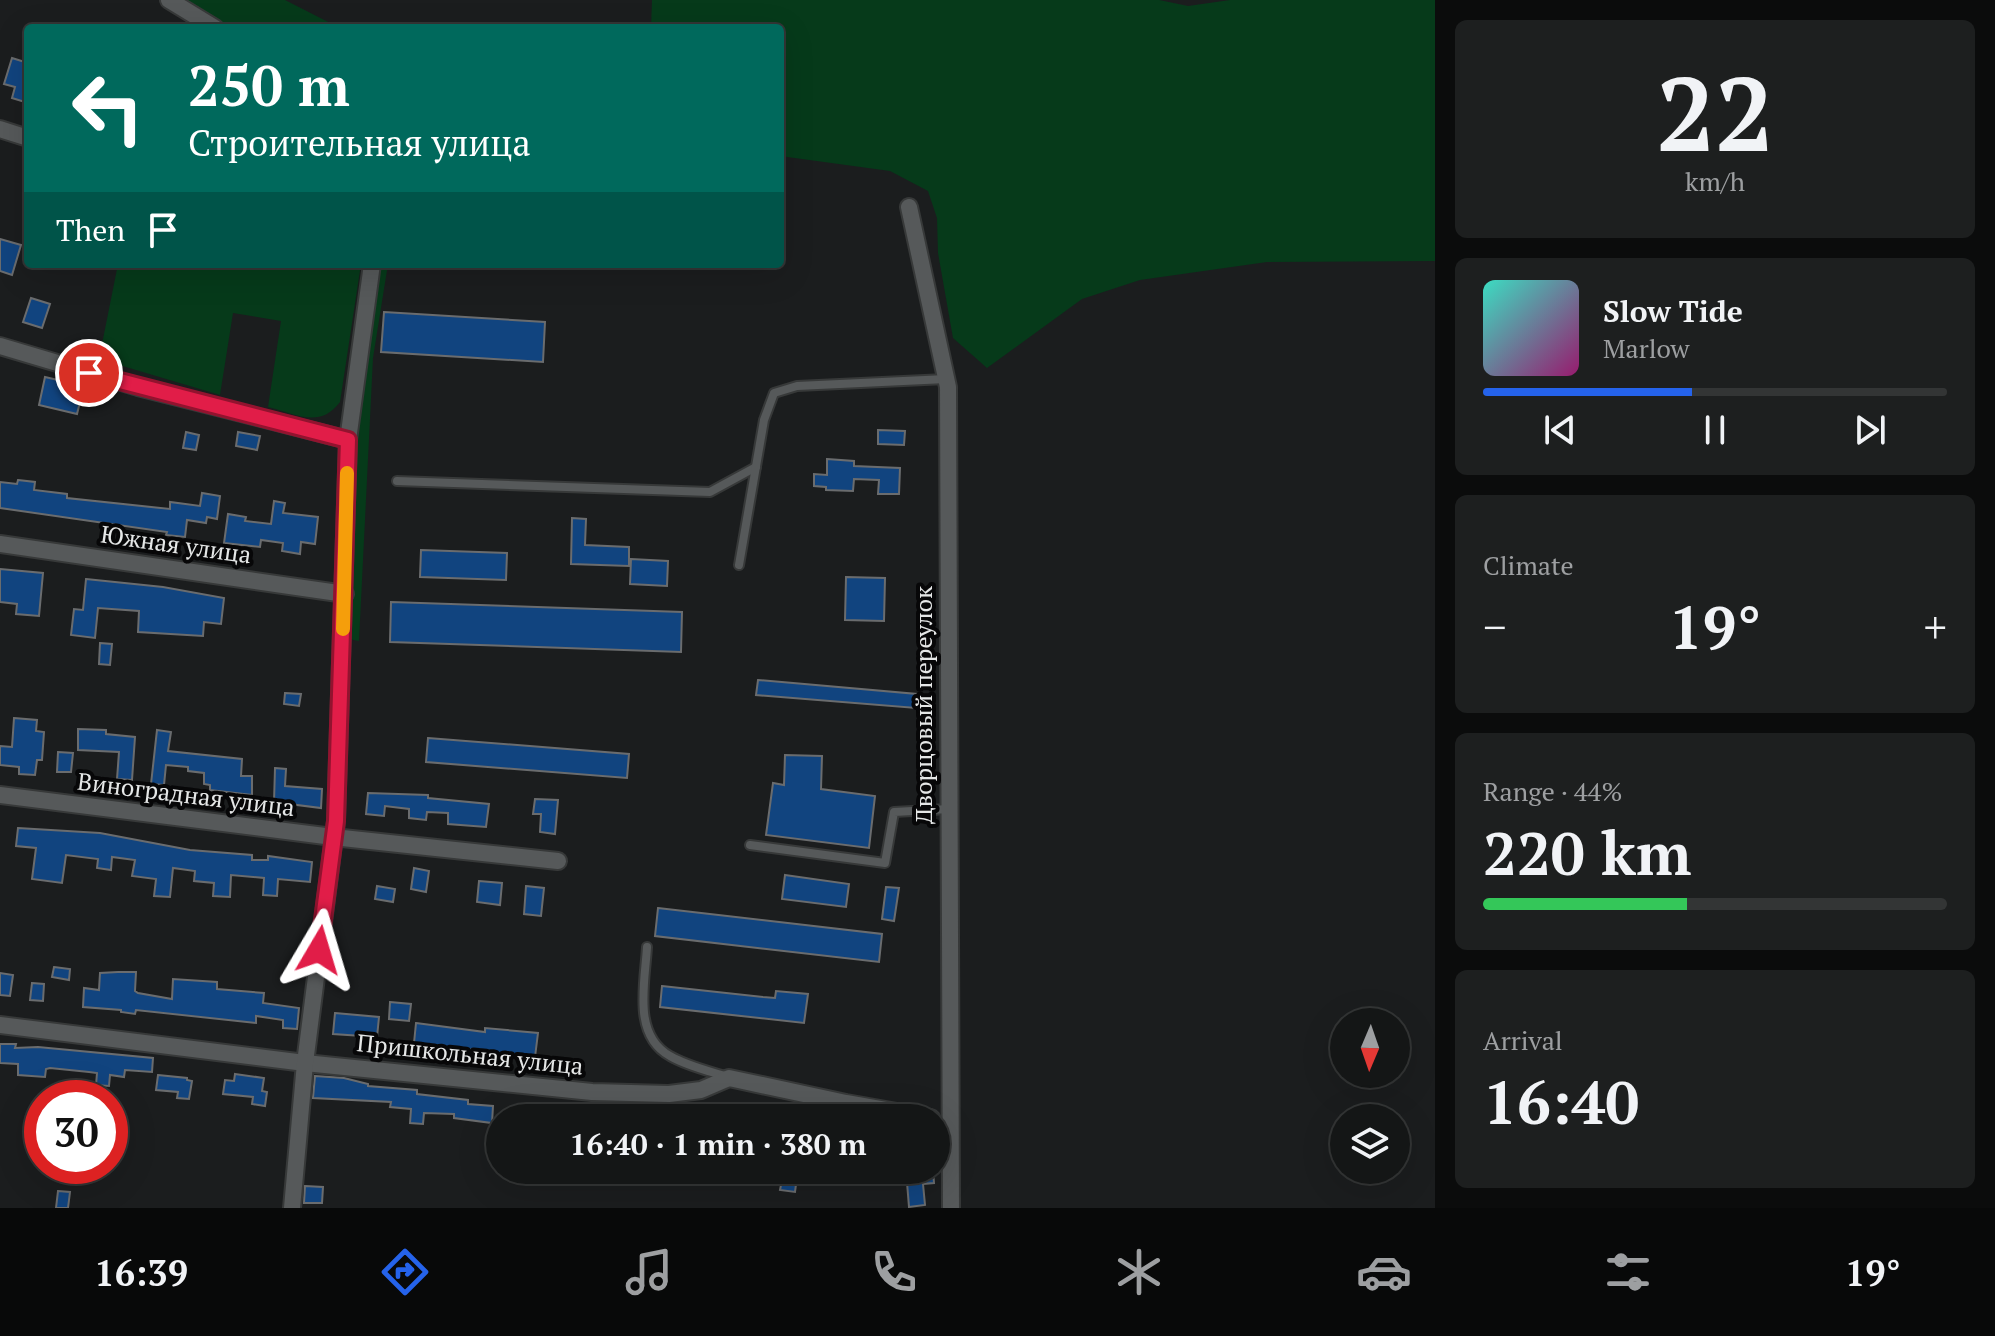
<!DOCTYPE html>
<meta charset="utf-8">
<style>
:root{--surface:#141616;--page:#1d1f1f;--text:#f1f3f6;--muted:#9d9fa1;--line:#333535;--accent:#2563eb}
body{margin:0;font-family:"PT Serif",serif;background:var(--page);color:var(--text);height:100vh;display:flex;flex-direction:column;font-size:30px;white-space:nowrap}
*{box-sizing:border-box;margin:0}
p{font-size:26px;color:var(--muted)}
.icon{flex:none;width:44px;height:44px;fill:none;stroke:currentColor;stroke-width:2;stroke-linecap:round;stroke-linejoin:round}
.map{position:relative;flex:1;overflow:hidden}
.sheet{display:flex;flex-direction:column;gap:20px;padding:20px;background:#0b0c0c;width:560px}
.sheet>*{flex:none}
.banner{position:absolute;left:24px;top:24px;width:760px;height:244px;border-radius:8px;box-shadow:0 8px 32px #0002,0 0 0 2px var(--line);background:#00695c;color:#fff;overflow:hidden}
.needle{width:52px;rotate:182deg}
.tools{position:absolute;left:1330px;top:1008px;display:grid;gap:16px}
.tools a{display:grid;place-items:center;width:80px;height:80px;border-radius:50%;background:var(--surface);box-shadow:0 8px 32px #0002,0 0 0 2px var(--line);font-size:40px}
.speed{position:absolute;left:24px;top:1080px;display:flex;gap:16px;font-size:40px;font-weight:700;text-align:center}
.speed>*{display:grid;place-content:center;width:104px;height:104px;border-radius:50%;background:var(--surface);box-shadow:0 8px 32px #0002,0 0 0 2px var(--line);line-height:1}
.speed .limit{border:12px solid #d22;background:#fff;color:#111}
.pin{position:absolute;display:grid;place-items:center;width:68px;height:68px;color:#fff;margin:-34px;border:4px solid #fff;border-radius:50%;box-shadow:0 2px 8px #0007}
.me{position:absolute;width:88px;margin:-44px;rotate:7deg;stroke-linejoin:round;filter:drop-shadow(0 0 6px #0008)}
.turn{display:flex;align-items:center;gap:28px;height:168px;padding:0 32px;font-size:36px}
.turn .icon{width:104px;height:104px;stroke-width:2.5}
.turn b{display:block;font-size:56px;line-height:68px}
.then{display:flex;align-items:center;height:76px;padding:0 32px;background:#0003;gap:16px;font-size:30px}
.big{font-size:60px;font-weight:700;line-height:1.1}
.sheet .widget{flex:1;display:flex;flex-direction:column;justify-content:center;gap:12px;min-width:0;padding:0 28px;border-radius:12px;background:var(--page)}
.sheet .dial{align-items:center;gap:0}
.dial b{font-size:104px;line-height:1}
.song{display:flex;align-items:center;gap:24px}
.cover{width:96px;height:96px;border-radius:12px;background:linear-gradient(135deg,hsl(170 70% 55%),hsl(320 70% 35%))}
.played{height:8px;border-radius:4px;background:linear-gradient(90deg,var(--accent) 45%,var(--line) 45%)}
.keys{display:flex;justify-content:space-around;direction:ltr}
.heat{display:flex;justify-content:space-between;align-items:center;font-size:44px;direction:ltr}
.charge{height:12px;border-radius:6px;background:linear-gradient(90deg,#34c759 44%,var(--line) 0)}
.trip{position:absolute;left:486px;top:1104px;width:464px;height:80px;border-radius:40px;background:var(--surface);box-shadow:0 8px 32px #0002,0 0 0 2px var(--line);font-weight:700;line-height:80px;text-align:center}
.dock{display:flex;height:128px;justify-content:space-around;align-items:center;background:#080909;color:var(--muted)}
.dock .icon{width:56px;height:56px}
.dock .current{color:var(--accent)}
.dock b{font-size:36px;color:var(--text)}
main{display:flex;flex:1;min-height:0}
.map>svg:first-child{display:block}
.green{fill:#063a1a}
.building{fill:#11447f;stroke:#6a6c6e;stroke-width:2}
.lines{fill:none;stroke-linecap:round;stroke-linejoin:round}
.lane-casing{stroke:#373939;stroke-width:12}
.street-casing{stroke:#373939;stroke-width:20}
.lane{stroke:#56595a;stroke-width:8}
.street{stroke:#56595a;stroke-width:16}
.route-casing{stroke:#92132f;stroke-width:20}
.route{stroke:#e11d48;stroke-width:14}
.slow{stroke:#f59e0b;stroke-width:14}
.labels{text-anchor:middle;stroke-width:8;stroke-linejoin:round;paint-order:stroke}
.street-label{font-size:24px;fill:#e5e7e7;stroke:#070708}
</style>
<main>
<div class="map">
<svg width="1435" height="1208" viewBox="0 0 1435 1208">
<rect width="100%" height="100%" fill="#1b1d1e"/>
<g class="green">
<polygon points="169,0 285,0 340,28 215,28"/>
<polygon points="652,0 1159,0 1188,6 1230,0 1435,0 1435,261 1267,262 1140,280 1082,299 987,368 953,338 938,253 937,218 928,191 890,171 780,156 780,28 651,28"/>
<path d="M118,264H361L340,402C320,429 296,414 268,407L281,321L233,313L220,395L99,359Z"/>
<polygon points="372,264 388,264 373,358 359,641 343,638 348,440"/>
</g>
<g class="building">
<polygon points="12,58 28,63 28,103 12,98 15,87 4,84"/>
<polygon points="0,239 21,245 12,275 0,271"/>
<polygon points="31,298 50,304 42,328 23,322"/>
<polygon points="384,312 545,322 543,362 381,352"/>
<polygon points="45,377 84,386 77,414 39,405"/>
<polygon points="878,430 905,431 904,445 878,444"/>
<polygon points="186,432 199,435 196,450 183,448"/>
<polygon points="238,432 260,436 257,450 236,446"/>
<polygon points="827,459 854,461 854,466 900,468 899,494 878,494 879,480 854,479 853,491 826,490 826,487 814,486 814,474 827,475"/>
<polygon points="18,480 35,482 34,490 67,494 67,498 170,509 170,502 200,506 202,493 220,496 217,519 207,517 206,523 187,520 185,537 166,535 167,532 0,508 0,482 17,484"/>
<polygon points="274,501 285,503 283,513 318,517 315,544 301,542 300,554 282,551 283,543 261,540 260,547 224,543 228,514 246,517 245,521 271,524"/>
<polygon points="572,518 586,519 585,545 629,547 629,566 571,564"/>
<polygon points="421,550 507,553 506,580 420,577"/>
<polygon points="631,559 668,561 667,586 630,584"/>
<polygon points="0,569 43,573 39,616 16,614 17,604 0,602"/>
<polygon points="846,577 885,578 884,621 845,620"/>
<polygon points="86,579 163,587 224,598 221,624 204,622 203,636 138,632 139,611 98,608 95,638 71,635 74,609 83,610"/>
<polygon points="391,602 682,612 681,652 390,642"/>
<polygon points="100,643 112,644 110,665 99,664"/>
<polygon points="758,680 917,694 916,708 756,695"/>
<polygon points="285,693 301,694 299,706 284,704"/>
<polygon points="14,718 37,720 36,731 44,732 42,760 37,760 35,775 19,774 19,767 0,765 0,746 12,747"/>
<polygon points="78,729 106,730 106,734 135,737 132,780 117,779 119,752 78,750"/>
<polygon points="157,730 171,732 168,751 242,759 241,776 252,776 252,795 210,790 210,785 204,784 204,773 188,771 188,767 166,765 164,785 151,784"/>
<polygon points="428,738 629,754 627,778 426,762"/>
<polygon points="58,752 73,753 71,772 57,772"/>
<polygon points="785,755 822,756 821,789 875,796 869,848 766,835 773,783 784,785"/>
<polygon points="275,768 286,769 285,786 322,789 321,808 274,802"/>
<polygon points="368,793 428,795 428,798 489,804 486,827 448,824 448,813 427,812 426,820 409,818 409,809 385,806 384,816 366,814"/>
<polygon points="535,799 558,800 555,834 540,832 541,814 533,814"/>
<polygon points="18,828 100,833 190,850 252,855 252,860 268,860 268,856 312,862 310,882 278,879 277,896 263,895 264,878 231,875 230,897 213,896 214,883 194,881 195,871 173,868 170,897 154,896 156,879 132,876 135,860 112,857 111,870 97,868 98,859 66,855 62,883 32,879 36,848 16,846"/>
<polygon points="414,868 429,871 426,892 411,889"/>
<polygon points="785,875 849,884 846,907 782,899"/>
<polygon points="479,881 502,883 500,905 477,902"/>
<polygon points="377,886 395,889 393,902 375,899"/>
<polygon points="526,886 544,888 541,916 524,914"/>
<polygon points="886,887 899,888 894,921 882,919"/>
<polygon points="658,908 882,934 879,962 655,936"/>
<polygon points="54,967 70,969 69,980 52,977"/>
<polygon points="118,972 136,972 135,991 138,993 172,999 173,979 217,982 217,989 264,993 263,1003 299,1008 297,1029 283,1028 283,1020 256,1016 256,1023 136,1010 135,1014 121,1012 121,1010 83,1007 84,988 99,990 100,973"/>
<polygon points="0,973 13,975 10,996 0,995"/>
<polygon points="32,983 44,984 43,1001 30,1000"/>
<polygon points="662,986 763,997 775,998 776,991 808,994 804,1023 660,1007"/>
<polygon points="390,1002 411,1004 409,1021 389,1019"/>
<polygon points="335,1013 379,1017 377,1037 333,1034"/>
<polygon points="416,1023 485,1032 485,1028 538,1033 535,1057 414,1043"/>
<polygon points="0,1044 16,1044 15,1048 38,1047 153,1058 152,1072 125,1070 124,1077 110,1075 109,1086 96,1085 97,1073 89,1072 50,1068 46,1069 45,1077 18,1075 18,1064 0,1063"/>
<polygon points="235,1074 264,1078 262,1091 267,1092 265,1106 252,1104 253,1097 223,1094 225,1080 234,1081"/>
<polygon points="158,1075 187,1078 187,1080 192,1081 189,1099 177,1098 178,1092 156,1090"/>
<polygon points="315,1076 344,1078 368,1084 368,1086 417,1090 417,1094 468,1100 468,1104 493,1106 492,1123 454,1118 454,1114 424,1113 423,1124 410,1123 411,1109 390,1107 391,1102 313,1098"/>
<polygon points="906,1170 933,1170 934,1183 923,1184 925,1205 909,1207"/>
<polygon points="783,1175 797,1177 795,1192 780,1190"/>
<polygon points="305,1186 323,1187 322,1203 304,1203"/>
<polygon points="58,1191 70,1192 68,1208 56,1208"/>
</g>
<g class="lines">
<defs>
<g id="lane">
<polyline points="397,481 710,492 756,467"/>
<polyline points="739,565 764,420 774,393 797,386 946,379"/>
<polyline points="750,845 885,863 894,812 949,809"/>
<path d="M647,947C645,983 632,1035 670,1056C687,1066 709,1071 728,1077"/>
</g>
<g id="street">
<polyline points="169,0 215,28"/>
<polyline points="0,129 28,138"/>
<polyline points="909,207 948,387 951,1208"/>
<polyline points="0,346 138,387 348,440"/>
<polyline points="0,544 345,594"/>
<polyline points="0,795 333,837 558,861"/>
<polyline points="0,1025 305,1063 592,1092 669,1094 701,1090 729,1078 846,1103 931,1118"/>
<polyline points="292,1208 305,1063 336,821 348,440 372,264"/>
</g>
</defs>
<use href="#lane" class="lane-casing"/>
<use href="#street" class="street-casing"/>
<use href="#lane" class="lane"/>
<use href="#street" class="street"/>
</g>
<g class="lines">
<defs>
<polyline id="route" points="89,373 348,440 336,821 319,950"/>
</defs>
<use href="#route" class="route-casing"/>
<use href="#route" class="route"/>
<polyline class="slow" points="343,629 347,473"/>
</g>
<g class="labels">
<g class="street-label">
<text transform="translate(176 545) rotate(8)" y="8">Южная улица</text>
<text transform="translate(924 705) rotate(-90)" y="8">Дворцовый переулок</text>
<text transform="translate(186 795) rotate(7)" y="8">Виноградная улица</text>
<text transform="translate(470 1055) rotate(6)" y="8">Пришкольная улица</text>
</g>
</g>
</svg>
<div class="tools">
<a><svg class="needle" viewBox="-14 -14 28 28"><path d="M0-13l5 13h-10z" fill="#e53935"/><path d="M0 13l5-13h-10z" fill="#9d9fa1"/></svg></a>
<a><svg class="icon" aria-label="layers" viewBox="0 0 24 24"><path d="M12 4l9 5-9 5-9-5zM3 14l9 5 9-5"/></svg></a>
</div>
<div class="speed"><div class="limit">30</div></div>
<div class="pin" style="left:89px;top:373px;background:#d93025"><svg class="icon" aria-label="arrive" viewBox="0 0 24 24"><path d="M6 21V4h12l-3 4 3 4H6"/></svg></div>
<svg class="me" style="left:319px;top:950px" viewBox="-20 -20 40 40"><path d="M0-17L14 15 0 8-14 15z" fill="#e11d48" stroke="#fff" stroke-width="4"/></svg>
<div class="trip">16:40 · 1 min · 380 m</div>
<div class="banner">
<div class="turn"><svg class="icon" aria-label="left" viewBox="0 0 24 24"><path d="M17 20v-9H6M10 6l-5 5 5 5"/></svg><div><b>250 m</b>Строительная улица</div></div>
<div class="then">Then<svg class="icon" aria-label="arrive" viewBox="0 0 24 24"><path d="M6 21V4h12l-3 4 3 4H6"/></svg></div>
</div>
</div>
<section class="sheet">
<div class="widget dial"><b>22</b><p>km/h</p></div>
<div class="widget">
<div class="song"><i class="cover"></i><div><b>Slow Tide</b><p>Marlow</p></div></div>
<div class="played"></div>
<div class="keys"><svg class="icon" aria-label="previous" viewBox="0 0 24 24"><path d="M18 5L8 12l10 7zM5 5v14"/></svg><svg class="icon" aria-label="pause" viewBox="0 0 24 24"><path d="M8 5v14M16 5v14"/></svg><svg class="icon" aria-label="next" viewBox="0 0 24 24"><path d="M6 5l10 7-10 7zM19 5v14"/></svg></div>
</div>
<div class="widget"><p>Climate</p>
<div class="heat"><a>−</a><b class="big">19°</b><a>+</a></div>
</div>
<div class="widget"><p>Range · 44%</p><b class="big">220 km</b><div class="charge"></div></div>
<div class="widget"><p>Arrival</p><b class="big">16:40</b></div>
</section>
</main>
<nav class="dock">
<b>16:39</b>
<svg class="icon current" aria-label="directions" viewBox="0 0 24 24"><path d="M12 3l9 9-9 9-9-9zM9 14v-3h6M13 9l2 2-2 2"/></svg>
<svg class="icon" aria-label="music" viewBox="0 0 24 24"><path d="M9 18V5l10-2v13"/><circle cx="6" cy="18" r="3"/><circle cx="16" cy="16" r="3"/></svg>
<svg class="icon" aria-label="phone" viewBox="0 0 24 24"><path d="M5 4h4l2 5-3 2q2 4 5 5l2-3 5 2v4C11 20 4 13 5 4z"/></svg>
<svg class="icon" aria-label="climate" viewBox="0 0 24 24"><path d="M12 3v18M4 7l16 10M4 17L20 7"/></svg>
<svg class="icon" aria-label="car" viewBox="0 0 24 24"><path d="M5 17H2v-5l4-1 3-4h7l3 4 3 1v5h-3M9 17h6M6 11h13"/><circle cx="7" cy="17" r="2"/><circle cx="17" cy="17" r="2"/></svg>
<svg class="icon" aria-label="filters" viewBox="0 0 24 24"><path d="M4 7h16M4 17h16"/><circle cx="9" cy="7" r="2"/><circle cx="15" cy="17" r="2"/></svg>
<b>19°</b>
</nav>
